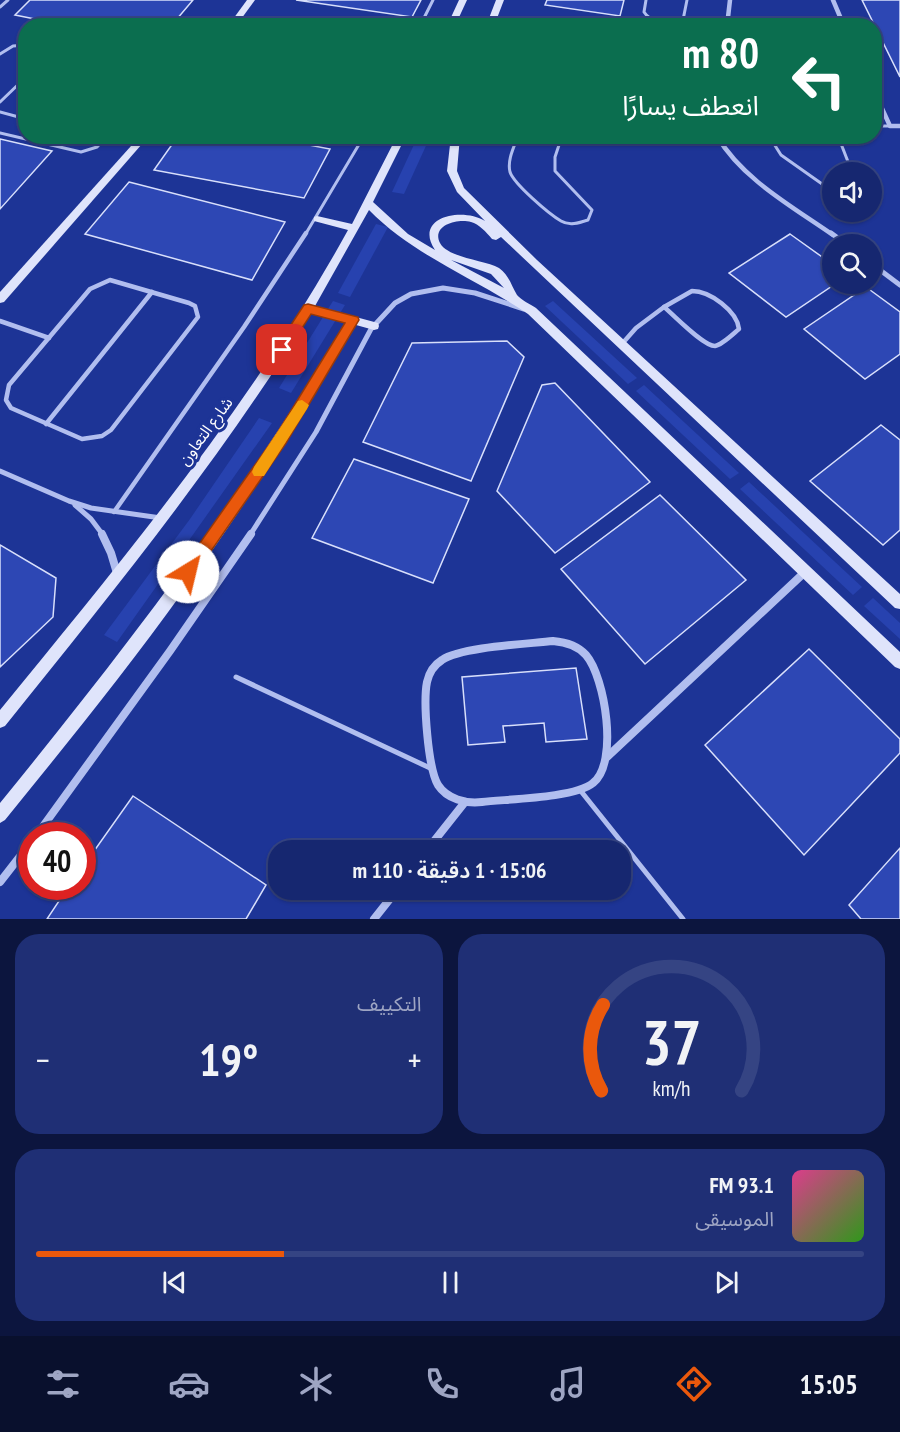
<!DOCTYPE html>
<html lang="ar">
<meta charset="utf-8">
<style>
:root{--surface:#162770;--page:#1f2f75;--text:#f1f3f6;--muted:#9ea5c3;--line:#354483;--accent:#ea580c}
body{margin:0;font-family:"PT Sans Narrow","Noto Sans Arabic",sans-serif;background:var(--page);color:var(--text);direction:rtl;height:100vh;display:flex;flex-direction:column;font-size:22px;white-space:nowrap}
*{box-sizing:border-box;margin:0}
p{font-size:20px;color:var(--muted)}
.icon{flex:none;width:33px;height:33px;fill:none;stroke:currentColor;stroke-width:2;stroke-linecap:round;stroke-linejoin:round}
.map{position:relative;height:919px;overflow:hidden;direction:ltr}
.panel{display:flex;flex-direction:column;gap:15px;padding:15px;background:#0c153e;flex:1}
.panel>*{flex:none}
.top-card{position:absolute;left:18px;top:18px;width:864px;height:126px;border-radius:24px;box-shadow:0 2px 4px #0004,0 0 0 2px var(--line);direction:rtl;background:#0b6e4f;color:#fff;overflow:hidden}
.fabs{position:absolute;left:822px;top:162px;display:grid;gap:12px}
.fabs a{display:grid;place-items:center;width:60px;height:60px;border-radius:50%;background:var(--surface);box-shadow:0 2px 4px #0004,0 0 0 2px var(--line);font-size:30px}
.speed{position:absolute;left:18px;top:822px;display:flex;gap:12px;font-size:30px;font-weight:700;text-align:center}
.speed>*{display:grid;place-content:center;width:78px;height:78px;border-radius:50%;background:var(--surface);box-shadow:0 2px 4px #0004,0 0 0 2px var(--line);line-height:1}
.speed .limit{border:9px solid #d22;background:#fff;color:#111}
.pin{position:absolute;display:grid;place-items:center;width:51px;height:51px;color:#fff;margin:-26px;border-radius:12px;box-shadow:0 3px 9px #0006}
.me{position:absolute;width:66px;margin:-33px;rotate:36deg;stroke-linejoin:round;filter:drop-shadow(0 0 4px #0008)}
.turn{display:flex;align-items:center;gap:21px;height:126px;padding:0 24px;font-size:27px}
.turn .icon{width:78px;height:78px;stroke-width:2.5}
.turn b{display:block;font-size:42px;line-height:51px}
.big{font-size:45px;font-weight:600;line-height:1.1}
.panel .card{flex:1;display:flex;flex-direction:column;justify-content:center;gap:9px;min-width:0;padding:0 21px;border-radius:24px;background:var(--page)}
.panel .dial{align-items:center;gap:0}
.dial svg{height:156px;overflow:visible;fill:none;stroke:var(--line);stroke-width:7;stroke-linecap:round;text-anchor:middle}
.dial text{fill:var(--text);stroke:none}
.song{display:flex;align-items:center;gap:18px}
.cover{width:72px;height:72px;border-radius:9px;background:linear-gradient(135deg,hsl(330 70% 55%),hsl(110 70% 35%))}
.played{height:6px;border-radius:3px;background:linear-gradient(90deg,var(--accent) 30%,var(--line) 30%)}
.keys{display:flex;justify-content:space-around;direction:ltr}
.heat{display:flex;justify-content:space-between;align-items:center;font-size:33px;direction:ltr}
.panel .tiles{flex:1;display:grid;gap:15px;grid-template-columns:1fr 1fr}
.card:last-child{grid-column:span 2}
.trip{position:absolute;left:268px;top:840px;width:363px;height:60px;border-radius:24px;background:var(--surface);box-shadow:0 2px 4px #0004,0 0 0 2px var(--line);font-weight:600;line-height:60px;text-align:center;direction:rtl}
.dock{display:flex;height:96px;justify-content:space-around;align-items:center;background:#09102d;color:var(--muted)}
.dock .icon{width:42px;height:42px}
.dock .current{color:var(--accent)}
.dock b{font-size:27px;color:var(--text)}
.map>svg:first-child{display:block}
.green{fill:#2742af}
.building{fill:#2d47b4;stroke:#d8dffb;stroke-width:1.5}
.lines{fill:none;stroke-linecap:round;stroke-linejoin:round}
.lane-far2{stroke:#b1beef;stroke-width:3}
.lane-far1{stroke:#b1beef;stroke-width:4.5}
.lane{stroke:#b1beef;stroke-width:5}
.street-far2{stroke:#b1beef;stroke-width:4.5}
.street-far1{stroke:#b1beef;stroke-width:5}
.street{stroke:#b1beef;stroke-width:8}
.secondary{fill:#dfe4fb;fill-rule:evenodd}
.route{fill:#ea580c;stroke:#983908;stroke-width:1.5}
.slow{fill:#f59e0b}
.labels{text-anchor:middle;stroke-width:6;stroke-linejoin:round;paint-order:stroke}
.street-label{font-size:16px;fill:#fff;stroke:#1d3496}
</style>
<div class="map">
<svg width="900" height="919" viewBox="0 0 900 919">
<rect width="100%" height="100%" fill="#1d3496"/>
<g class="green">
<polygon points="418,136 430,137 404,194 392,192"/>
<polygon points="376,224 388,227 350,297 338,293"/>
<polygon points="333,301 345,305 291,393 279,388"/>
<polygon points="553,301 637,378 628,384 545,306"/>
<polygon points="644,385 739,473 730,479 636,391"/>
<polygon points="259,418 272,423 117,642 104,635 190,519"/>
<polygon points="749,482 862,587 853,595 740,489"/>
<polygon points="873,598 900,623 900,639 864,606"/>
</g>
<g class="building">
<polygon points="30,0 193,0 171,26 70,26 15,15"/>
<polygon points="296,0 421,0 412,17"/>
<polygon points="547,0 624,0 620,16 545,5"/>
<polygon points="862,0 900,0 900,77"/>
<polygon points="178,136 262,136 330,149 304,198 154,170"/>
<polygon points="0,139 52,151 0,209"/>
<polygon points="129,182 285,222 252,280 85,234"/>
<polygon points="790,234 832,264 832,284 835,284 786,317 729,273"/>
<polygon points="866,287 900,312 900,354 865,379 804,329"/>
<polygon points="507,341 524,357 471,481 363,442 412,343"/>
<polygon points="555,383 650,482 555,553 497,491 542,385"/>
<polygon points="881,425 900,440 900,530 883,545 810,481"/>
<polygon points="354,459 469,499 433,583 312,538"/>
<polygon points="660,495 746,580 645,664 561,569"/>
<polygon points="0,545 56,578 53,617 0,667"/>
<polygon points="809,649 900,739 900,753 804,855 705,745"/>
<polygon points="576,668 587,739 546,742 544,723 503,726 505,742 468,745 462,677"/>
<polygon points="133,796 266,885 246,919 47,919 69,886 82,886 82,868"/>
<polygon points="900,848 900,919 861,919 849,905"/>
</g>
<g class="lines">
<g class="lane-far2">
<path d="M646,0L644,12C652,25 674,24 688,26"/>
<polyline points="0,7 8,0"/>
<polyline points="682,25 687,0"/>
<polyline points="420,26 433,0"/>
<polyline points="0,54 13,46 26,45"/>
<polyline points="0,102 26,77"/>
<polyline points="0,112 26,119"/>
<polyline points="874,126 890,126"/>
<polyline points="0,133 81,152 97,147 107,136"/>
<path d="M518,136C514,147 507,160 510,172C514,184 549,214 561,221C569,226 579,223 588,220L592,210L555,171V157L562,136"/>
<polyline points="769,136 781,155 832,191"/>
<polyline points="838,136 852,172"/>
<polyline points="305,235 364,136"/>
</g>
<g class="lane-far1">
<polygon points="110,280 189,303 195,306 198,317 111,430 102,436 82,439 11,408 6,400 9,385 90,289"/>
<path d="M692,291C710,291 737,311 739,329C733,334 722,345 715,346C703,346 674,315 664,307Z"/>
<polyline points="0,321 49,338"/>
<polyline points="621,345 636,328 664,307"/>
<polyline points="46,424 152,292"/>
<polyline points="114,512 244,327 306,233"/>
</g>
<g class="lane">
<polyline points="236,677 430,768"/>
<polyline points="580,790 683,919"/>
</g>
<g class="street-far2">
<polyline points="833,0 844,26"/>
<polyline points="727,26 730,0"/>
<polyline points="874,91 890,126 900,126"/>
<path d="M717,136C742,179 793,207 833,235"/>
</g>
<g class="street-far1">
<polyline points="831,233 846,244"/>
<polyline points="872,264 900,285"/>
<polyline points="0,471 69,501 91,508 161,518"/>
<polyline points="75,505 91,519 103,535"/>
<polyline points="250,535 316,432 371,329 395,303 411,294 443,288 475,293 524,309"/>
</g>
<g class="street">
<polyline points="102,534 111,553 117,573"/>
<path d="M553,641C565,642 578,646 586,655C605,677 619,763 593,783C575,798 508,799 482,802C466,804 447,799 438,785C428,768 423,702 427,682C429,673 434,665 442,660C461,647 527,644 553,641Z"/>
<polyline points="607,757 805,572"/>
<polyline points="36,836 170,651 251,534"/>
<polyline points="427,850 465,802"/>
<polyline points="0,882 32,841"/>
<polyline points="374,919 397,890"/>
</g>
<g class="secondary">
<polygon points="247,0 255,0 236,26 228,26"/>
<polygon points="459,0 467,0 455,26 447,26"/>
<polygon points="496,0 504,0 494,26 486,26"/>
<polygon points="140,136 149,136 4,302 0,303 0,292"/>
<path d="M397,136H406L373,202L408,234L435,250C413,217 462,207 485,221L457,192L447,171L451,136H460L457,171L464,188L537,260L900,594V609L895,608L501,237L496,240L492,239C486,232 479,224 471,222C458,218 431,225 440,243C448,258 485,260 499,268C509,275 511,285 517,295C521,300 530,304 536,308L900,652V669L895,667L528,314C475,278 414,256 369,210L315,306L378,323L379,326L378,329L374,330L356,325C302,417 244,507 182,593C126,671 65,746 5,820L0,823V803C127,647 243,495 346,322L311,313C221,459 112,593 5,726L0,728V710C125,557 253,403 348,230L314,221V217L317,216L352,224ZM451,260L491,274L504,288Z"/>
</g>
</g>
<polygon class="route" points="308,304 358,317 359,320 286,443 193,577 188,579 183,577 181,572 183,567 276,435 345,323 311,314 286,353 277,353 276,350 277,346 304,305"/>
<polygon class="slow" points="302,400 309,405 307,409 264,476 254,476 252,472 254,467 298,401"/>
<g class="labels">
<g class="street-label">
<text transform="translate(205 431) rotate(-54)" y="6">شارع التعاون</text>
</g>
</g>
</svg>
<div class="fabs">
<a><svg class="icon" aria-label="sound" viewBox="0 0 24 24"><path d="M4 9h4l5-4v14l-5-4H4zM17 9q2 3 0 6"/></svg></a>
<a><svg class="icon" aria-label="search" viewBox="0 0 24 24"><circle cx="10" cy="10" r="6"/><path d="M15 15l6 6"/></svg></a>
</div>
<div class="speed"><div class="limit">40</div></div>
<div class="pin" style="left:282px;top:350px;background:#d93025"><svg class="icon" aria-label="arrive" viewBox="0 0 24 24"><path d="M6 21V4h12l-3 4 3 4H6"/></svg></div>
<svg class="me" style="left:188px;top:572px" viewBox="-20 -20 40 40"><circle r="19" fill="#fff"/><path d="M0-13L10 11 0 6-10 11z" fill="#ea580c"/></svg>
<div class="trip">15:06 · 1 دقيقة · 110 m</div>
<div class="top-card">
<div class="turn"><svg class="icon" aria-label="left" viewBox="0 0 24 24"><path d="M17 20v-9H6M10 6l-5 5 5 5"/></svg><div><b>80 m</b>انعطف يسارًا</div></div>
</div>
</div>
<section class="panel">
<div class="tiles">
<div class="card dial"><svg viewBox="0 0 100 80">
<path d="M14 69A42 42 0 1 1 86 69"/>
<path d="M14 69A42 42 0 0 1 15 25" stroke="#ea580c"/>
<text x="50" y="56" font-size="32" font-weight="700">37</text>
<text x="50" y="72" font-size="11">km/h</text>
</svg></div>
<div class="card"><p>التكييف</p>
<div class="heat"><a>−</a><b class="big">19°</b><a>+</a></div>
</div>
<div class="card">
<div class="song"><i class="cover"></i><div><b>93.1 FM</b><p>الموسيقى</p></div></div>
<div class="played"></div>
<div class="keys"><svg class="icon" aria-label="previous" viewBox="0 0 24 24"><path d="M18 5L8 12l10 7zM5 5v14"/></svg><svg class="icon" aria-label="pause" viewBox="0 0 24 24"><path d="M8 5v14M16 5v14"/></svg><svg class="icon" aria-label="next" viewBox="0 0 24 24"><path d="M6 5l10 7-10 7zM19 5v14"/></svg></div>
</div>
</div>
</section>
<nav class="dock">
<b>15:05</b>
<svg class="icon current" aria-label="directions" viewBox="0 0 24 24"><path d="M12 3l9 9-9 9-9-9zM9 14v-3h6M13 9l2 2-2 2"/></svg>
<svg class="icon" aria-label="music" viewBox="0 0 24 24"><path d="M9 18V5l10-2v13"/><circle cx="6" cy="18" r="3"/><circle cx="16" cy="16" r="3"/></svg>
<svg class="icon" aria-label="phone" viewBox="0 0 24 24"><path d="M5 4h4l2 5-3 2q2 4 5 5l2-3 5 2v4C11 20 4 13 5 4z"/></svg>
<svg class="icon" aria-label="climate" viewBox="0 0 24 24"><path d="M12 3v18M4 7l16 10M4 17L20 7"/></svg>
<svg class="icon" aria-label="car" viewBox="0 0 24 24"><path d="M5 17H2v-5l4-1 3-4h7l3 4 3 1v5h-3M9 17h6M6 11h13"/><circle cx="7" cy="17" r="2"/><circle cx="17" cy="17" r="2"/></svg>
<svg class="icon" aria-label="filters" viewBox="0 0 24 24"><path d="M4 7h16M4 17h16"/><circle cx="9" cy="7" r="2"/><circle cx="15" cy="17" r="2"/></svg>
</nav>
